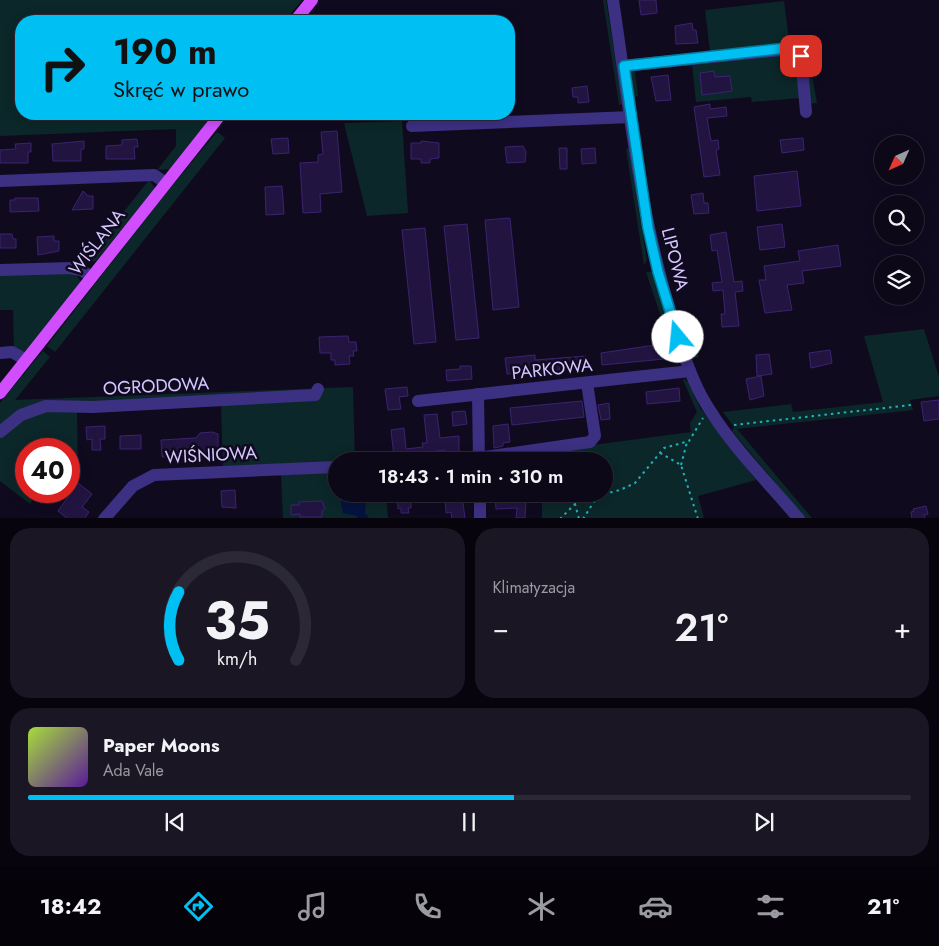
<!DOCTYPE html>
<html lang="pl">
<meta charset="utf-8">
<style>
:root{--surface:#0c0817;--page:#1a1624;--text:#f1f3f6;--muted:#9a9aa1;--line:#2c2936;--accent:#00bff2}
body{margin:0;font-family:Jost,sans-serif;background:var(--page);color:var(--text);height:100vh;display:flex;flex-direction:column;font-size:19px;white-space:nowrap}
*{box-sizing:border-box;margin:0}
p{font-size:16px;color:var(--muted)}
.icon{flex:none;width:28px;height:28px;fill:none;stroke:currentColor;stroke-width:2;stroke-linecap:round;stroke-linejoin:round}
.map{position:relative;height:518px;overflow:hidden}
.side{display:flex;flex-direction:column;gap:10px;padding:10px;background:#07040d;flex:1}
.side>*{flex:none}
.banner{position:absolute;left:15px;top:15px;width:500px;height:105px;border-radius:20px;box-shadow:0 2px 12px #0003,0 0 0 1px var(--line);background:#00bff2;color:#111;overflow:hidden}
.needle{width:32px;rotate:225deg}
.buttons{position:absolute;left:874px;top:135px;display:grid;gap:10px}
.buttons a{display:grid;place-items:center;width:50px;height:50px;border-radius:50%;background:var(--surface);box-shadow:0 2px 12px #0003,0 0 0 1px var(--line);font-size:25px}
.speed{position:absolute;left:15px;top:438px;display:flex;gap:10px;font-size:25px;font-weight:700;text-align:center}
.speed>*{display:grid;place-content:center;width:65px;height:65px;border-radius:50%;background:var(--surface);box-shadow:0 2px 12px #0003,0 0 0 1px var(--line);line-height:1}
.speed .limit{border:8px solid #d22;background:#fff;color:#111}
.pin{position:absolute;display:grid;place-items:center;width:42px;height:42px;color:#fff;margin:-21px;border-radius:10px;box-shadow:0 2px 8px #0006}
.me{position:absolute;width:55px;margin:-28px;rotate:343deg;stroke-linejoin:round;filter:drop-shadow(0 0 4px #0008)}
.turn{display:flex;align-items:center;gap:18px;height:105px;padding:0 15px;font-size:22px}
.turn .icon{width:65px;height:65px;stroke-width:2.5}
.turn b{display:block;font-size:35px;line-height:42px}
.big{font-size:38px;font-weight:600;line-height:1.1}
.side .widget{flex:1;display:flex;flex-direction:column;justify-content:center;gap:8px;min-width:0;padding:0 18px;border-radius:20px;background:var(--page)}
.side .dial{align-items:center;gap:0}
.dial svg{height:130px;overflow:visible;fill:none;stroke:var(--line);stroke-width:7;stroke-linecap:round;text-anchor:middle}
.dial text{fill:var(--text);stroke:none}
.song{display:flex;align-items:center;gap:15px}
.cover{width:60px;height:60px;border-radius:8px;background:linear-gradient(135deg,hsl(80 70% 55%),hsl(270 70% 35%))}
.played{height:5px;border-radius:2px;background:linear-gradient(90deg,var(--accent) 55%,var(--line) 55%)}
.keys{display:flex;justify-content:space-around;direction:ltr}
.heat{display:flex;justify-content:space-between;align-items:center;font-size:28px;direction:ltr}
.side .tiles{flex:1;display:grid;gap:10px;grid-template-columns:1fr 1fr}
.widget:last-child{grid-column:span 2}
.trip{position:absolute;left:328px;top:452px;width:285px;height:50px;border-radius:25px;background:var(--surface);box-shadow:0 2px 12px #0003,0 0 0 1px var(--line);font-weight:600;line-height:50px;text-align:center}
.dock{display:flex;height:80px;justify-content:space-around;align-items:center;background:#050309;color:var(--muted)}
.dock .icon{width:35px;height:35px}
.dock .active{color:var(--accent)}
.dock b{font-size:22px;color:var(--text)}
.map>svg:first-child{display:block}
.green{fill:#0c2729}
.water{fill:#04123e}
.building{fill:#221441;stroke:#3b2370}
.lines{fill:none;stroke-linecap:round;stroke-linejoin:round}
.path{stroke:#20b2ba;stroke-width:2;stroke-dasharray:2.5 4;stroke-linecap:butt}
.minor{stroke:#3c3083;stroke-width:12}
.major{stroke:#d14eff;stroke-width:12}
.route-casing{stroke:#007c9d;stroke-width:12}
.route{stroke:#00bff2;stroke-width:9}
.labels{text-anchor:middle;stroke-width:5;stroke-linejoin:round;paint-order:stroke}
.street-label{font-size:18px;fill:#d4c7ff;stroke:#100a1f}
</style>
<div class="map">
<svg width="939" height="519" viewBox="0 0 939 519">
<rect width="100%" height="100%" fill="#100a1f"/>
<g class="green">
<polygon points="0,0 302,0 285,21 21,21 21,114 213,114 170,169 157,170 176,146 176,129 0,136"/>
<polygon points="603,0 606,0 608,12 622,104 619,105"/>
<polygon points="784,1 789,40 806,42 817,103 808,104 799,98 752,102 751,97 696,102 692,65 635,71 638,96 633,97 628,72 629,59 710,51 705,10"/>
<polygon points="402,121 408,213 367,216 344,123"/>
<polygon points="217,132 225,138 55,352 47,346 162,198"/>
<polygon points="629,148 647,260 644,265 626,149"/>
<polygon points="149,180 155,188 96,261 83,263"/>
<polygon points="646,272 652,272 680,361 677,365"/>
<polygon points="0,273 76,274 81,282 23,355 14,350 13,310 0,310"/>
<polygon points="682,315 699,357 692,359 676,316"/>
<polygon points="924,329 939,377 939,396 910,400 913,410 905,411 737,429 812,518 805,518 732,431 734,427 723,412 791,404 793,412 883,402 864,336"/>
<polygon points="43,351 50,357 15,400 353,387 355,461 223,467 221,406 77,412 78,471 69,473 69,449 26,449 26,491 40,491 30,504 0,481 0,403"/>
<polygon points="684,379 688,382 700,408 756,480 698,496 704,518 542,518 542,494 604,494 604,461 541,461 540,452 691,432 690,423 697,412 683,380"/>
<polygon points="336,472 336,494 386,494 388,518 283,518 281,475"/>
</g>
<polygon class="water" points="343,494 362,494 366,501 365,513 369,518 357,518 357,516 343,513 341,503"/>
<g class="building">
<polygon points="639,0 656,0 657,13 641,15"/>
<polygon points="692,23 693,30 696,30 698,43 676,44 675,26"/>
<polygon points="714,71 715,77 730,76 732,91 702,95 700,73"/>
<polygon points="668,75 671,100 656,101 651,77"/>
<polygon points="587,86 589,102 578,103 578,97 573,97 572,88"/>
<polygon points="710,104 710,109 726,107 727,116 707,118 711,141 718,140 719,149 716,150 720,175 704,177 694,107"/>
<polygon points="337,131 342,192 320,194 321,212 303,213 300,163 318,162 318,155 323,154 321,132"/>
<polygon points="288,138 289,153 273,154 271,139"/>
<polygon points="803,138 804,150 782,153 780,140"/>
<polygon points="137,139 138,147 134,147 135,159 106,159 106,146 122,145 122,140"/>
<polygon points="84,141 84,149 81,149 81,161 53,161 52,144"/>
<polygon points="421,141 439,143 439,158 430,159 430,163 421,163 421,159 411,159 411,143 421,143"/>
<polygon points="31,143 31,152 28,152 28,163 0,163 0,150 16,149 15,144"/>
<polygon points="523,146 526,152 525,162 507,163 505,147"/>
<polygon points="559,148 567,148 567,169 560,169"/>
<polygon points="595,148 596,163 582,164 581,149"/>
<polygon points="797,171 801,206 757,211 754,176"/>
<polygon points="282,186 284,214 266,215 265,187"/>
<polygon points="83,191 88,196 93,196 93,209 72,210"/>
<polygon points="703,193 704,203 708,203 709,213 694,214 691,195"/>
<polygon points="15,198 38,198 39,211 10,212 10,200 15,200"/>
<polygon points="510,218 519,307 493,310 485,220"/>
<polygon points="467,224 479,338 456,340 444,226"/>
<polygon points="782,224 785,247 760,250 757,227"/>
<polygon points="425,228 436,342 414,344 402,230"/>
<polygon points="726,232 734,282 742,281 743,291 735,292 739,326 722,327 721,314 725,314 723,290 713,291 712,283 722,282 717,250 712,251 710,235"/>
<polygon points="0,234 12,234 13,239 16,239 16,248 0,248"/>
<polygon points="54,236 54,241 59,241 59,251 38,255 37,237"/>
<polygon points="838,245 841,266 802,271 804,283 787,285 792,310 765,313 759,280 766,280 764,266 800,261 798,251"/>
<polygon points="348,336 349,342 356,342 357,351 353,351 354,356 349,356 350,364 335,365 335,360 331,360 331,353 320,353 319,337"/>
<polygon points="662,344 664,359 602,365 601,353"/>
<polygon points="830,350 832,363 811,368 809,353"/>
<polygon points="769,354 772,374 757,376 756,355"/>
<polygon points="535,355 535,360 586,356 587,364 559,368 560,370 507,374 505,358"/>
<polygon points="460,366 471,366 472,379 447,381 446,370 460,369"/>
<polygon points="761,376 764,396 750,400 746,379"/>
<polygon points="407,387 408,396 399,397 401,409 388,410 385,389"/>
<polygon points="679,388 680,401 647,404 646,392"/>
<polygon points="939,400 939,419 924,421 921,402"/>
<polygon points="582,401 584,417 512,425 510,408"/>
<polygon points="609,403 610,419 601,420 598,405"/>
<polygon points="465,411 467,424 453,426 452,412"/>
<polygon points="437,414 440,438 459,436 459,461 447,461 445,450 429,452 430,461 411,461 411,457 394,457 391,430 404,428 406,449 423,447 422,443 427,443 424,415"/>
<polygon points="508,424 510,442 503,443 503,446 494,448 493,426"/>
<polygon points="105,426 105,439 100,439 101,450 92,450 92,439 87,440 86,427"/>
<polygon points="212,432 218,434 218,450 211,450 211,453 204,453 204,457 197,457 196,448 179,448 180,456 162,457 161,440 196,438 200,433"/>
<polygon points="141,435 141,449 120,449 120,436"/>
<polygon points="78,483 92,494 82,507 89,512 84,519 68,519 58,511"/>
<polygon points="235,490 236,508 222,507 221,491"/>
<polygon points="397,494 411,494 411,508 408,508 409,513 401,513 401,508 398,509"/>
<polygon points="449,494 462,494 465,519 452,519 451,512 446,513 445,496 450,496"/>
<polygon points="495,494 511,494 512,501 526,501 525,518 516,518 517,508 496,509"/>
<polygon points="322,501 325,509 322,511 322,517 300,517 300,514 291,515 291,505 299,505 299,502"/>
<polygon points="926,506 928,514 924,515 925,519 912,519 911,512 914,511 913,509"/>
</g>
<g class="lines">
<g class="path">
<polyline points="734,425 911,405"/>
<polyline points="660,453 681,465 698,519"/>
<polyline points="681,465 687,442"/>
<polyline points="566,494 575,504 579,519"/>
<polyline points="560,519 575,504 584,499 620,490 635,483 664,448 689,441 703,418"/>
<polyline points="583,519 597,497"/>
</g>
<g class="minor">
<path d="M613,0C629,107 640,216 673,320C681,346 689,373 702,397C727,442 766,480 799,519"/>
<polyline points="623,66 792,49 801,56 806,112"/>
<polyline points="412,126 631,117"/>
<polyline points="0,181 154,175 166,183"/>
<polyline points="0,270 71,268 81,270 92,277"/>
<polyline points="0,353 12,352 26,360"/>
<polyline points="478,394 479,461"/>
<polyline points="418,401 690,371"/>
<polyline points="0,432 21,415 46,406 93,407 315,395 318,389"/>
<polyline points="478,458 590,442 595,436 587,383"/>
<polyline points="480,494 480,519"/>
<polyline points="104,519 133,486 154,475 336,467"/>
</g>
<g class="major">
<polyline points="295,21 312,0"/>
<polyline points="0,393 221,114"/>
</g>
</g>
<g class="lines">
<defs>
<polyline id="route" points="678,337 658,272 648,228 624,66 787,48 797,51 801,56"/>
</defs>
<use href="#route" class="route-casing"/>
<use href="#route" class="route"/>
</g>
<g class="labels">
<g class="street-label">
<text transform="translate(97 242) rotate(-52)" y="6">WIŚLANA</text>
<text transform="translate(675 259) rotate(76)" y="6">LIPOWA</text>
<text transform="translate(552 369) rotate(-6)" y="6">PARKOWA</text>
<text transform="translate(156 386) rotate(-3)" y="6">OGRODOWA</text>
<text transform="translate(211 455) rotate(-3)" y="6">WIŚNIOWA</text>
</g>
</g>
</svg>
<div class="buttons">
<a><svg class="needle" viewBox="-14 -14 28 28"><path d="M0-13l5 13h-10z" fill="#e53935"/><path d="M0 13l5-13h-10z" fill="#9a9aa1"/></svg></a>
<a><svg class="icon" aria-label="search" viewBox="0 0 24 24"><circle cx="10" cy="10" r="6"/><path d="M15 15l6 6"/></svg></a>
<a><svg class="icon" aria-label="layers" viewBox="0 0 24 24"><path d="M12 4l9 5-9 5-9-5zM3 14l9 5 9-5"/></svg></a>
</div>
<div class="speed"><div class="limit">40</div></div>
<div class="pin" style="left:801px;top:56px;background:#d93025"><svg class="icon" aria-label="arrive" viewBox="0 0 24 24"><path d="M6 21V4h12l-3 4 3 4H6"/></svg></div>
<svg class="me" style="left:678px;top:337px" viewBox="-20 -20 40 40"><circle r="19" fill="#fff"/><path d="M0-13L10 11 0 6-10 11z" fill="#00bff2"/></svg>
<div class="trip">18:43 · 1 min · 310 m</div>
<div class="banner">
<div class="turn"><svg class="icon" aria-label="right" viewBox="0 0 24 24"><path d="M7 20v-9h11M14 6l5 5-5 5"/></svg><div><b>190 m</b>Skręć w prawo</div></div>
</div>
</div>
<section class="side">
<div class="tiles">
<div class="widget dial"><svg viewBox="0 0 100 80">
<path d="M14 69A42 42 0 1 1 86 69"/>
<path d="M14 69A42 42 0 0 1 14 27" stroke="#00bff2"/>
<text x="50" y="56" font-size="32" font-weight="700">35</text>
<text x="50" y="72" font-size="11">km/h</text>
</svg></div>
<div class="widget"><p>Klimatyzacja</p>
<div class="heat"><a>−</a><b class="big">21°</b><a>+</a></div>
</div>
<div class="widget">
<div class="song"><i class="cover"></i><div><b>Paper Moons</b><p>Ada Vale</p></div></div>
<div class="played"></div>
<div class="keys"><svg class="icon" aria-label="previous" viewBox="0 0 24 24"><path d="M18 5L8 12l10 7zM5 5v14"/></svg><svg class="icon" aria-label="pause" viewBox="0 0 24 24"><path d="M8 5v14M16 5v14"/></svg><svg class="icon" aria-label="next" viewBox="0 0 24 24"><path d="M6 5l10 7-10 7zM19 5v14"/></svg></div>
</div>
</div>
</section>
<nav class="dock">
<b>18:42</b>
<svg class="icon active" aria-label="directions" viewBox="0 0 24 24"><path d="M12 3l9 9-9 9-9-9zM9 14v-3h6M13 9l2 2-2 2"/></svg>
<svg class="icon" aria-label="music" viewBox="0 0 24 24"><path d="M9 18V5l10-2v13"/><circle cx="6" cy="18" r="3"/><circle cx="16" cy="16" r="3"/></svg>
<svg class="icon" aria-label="phone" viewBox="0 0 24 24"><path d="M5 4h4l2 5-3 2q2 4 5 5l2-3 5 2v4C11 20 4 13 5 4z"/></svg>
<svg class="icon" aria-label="climate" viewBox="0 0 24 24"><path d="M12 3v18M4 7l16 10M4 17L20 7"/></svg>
<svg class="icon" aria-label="car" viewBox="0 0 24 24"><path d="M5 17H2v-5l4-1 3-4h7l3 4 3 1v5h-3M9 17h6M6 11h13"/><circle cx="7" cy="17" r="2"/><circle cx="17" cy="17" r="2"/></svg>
<svg class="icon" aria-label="filters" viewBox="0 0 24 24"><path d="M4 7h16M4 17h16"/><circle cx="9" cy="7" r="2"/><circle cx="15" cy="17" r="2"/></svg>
<b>21°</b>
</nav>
